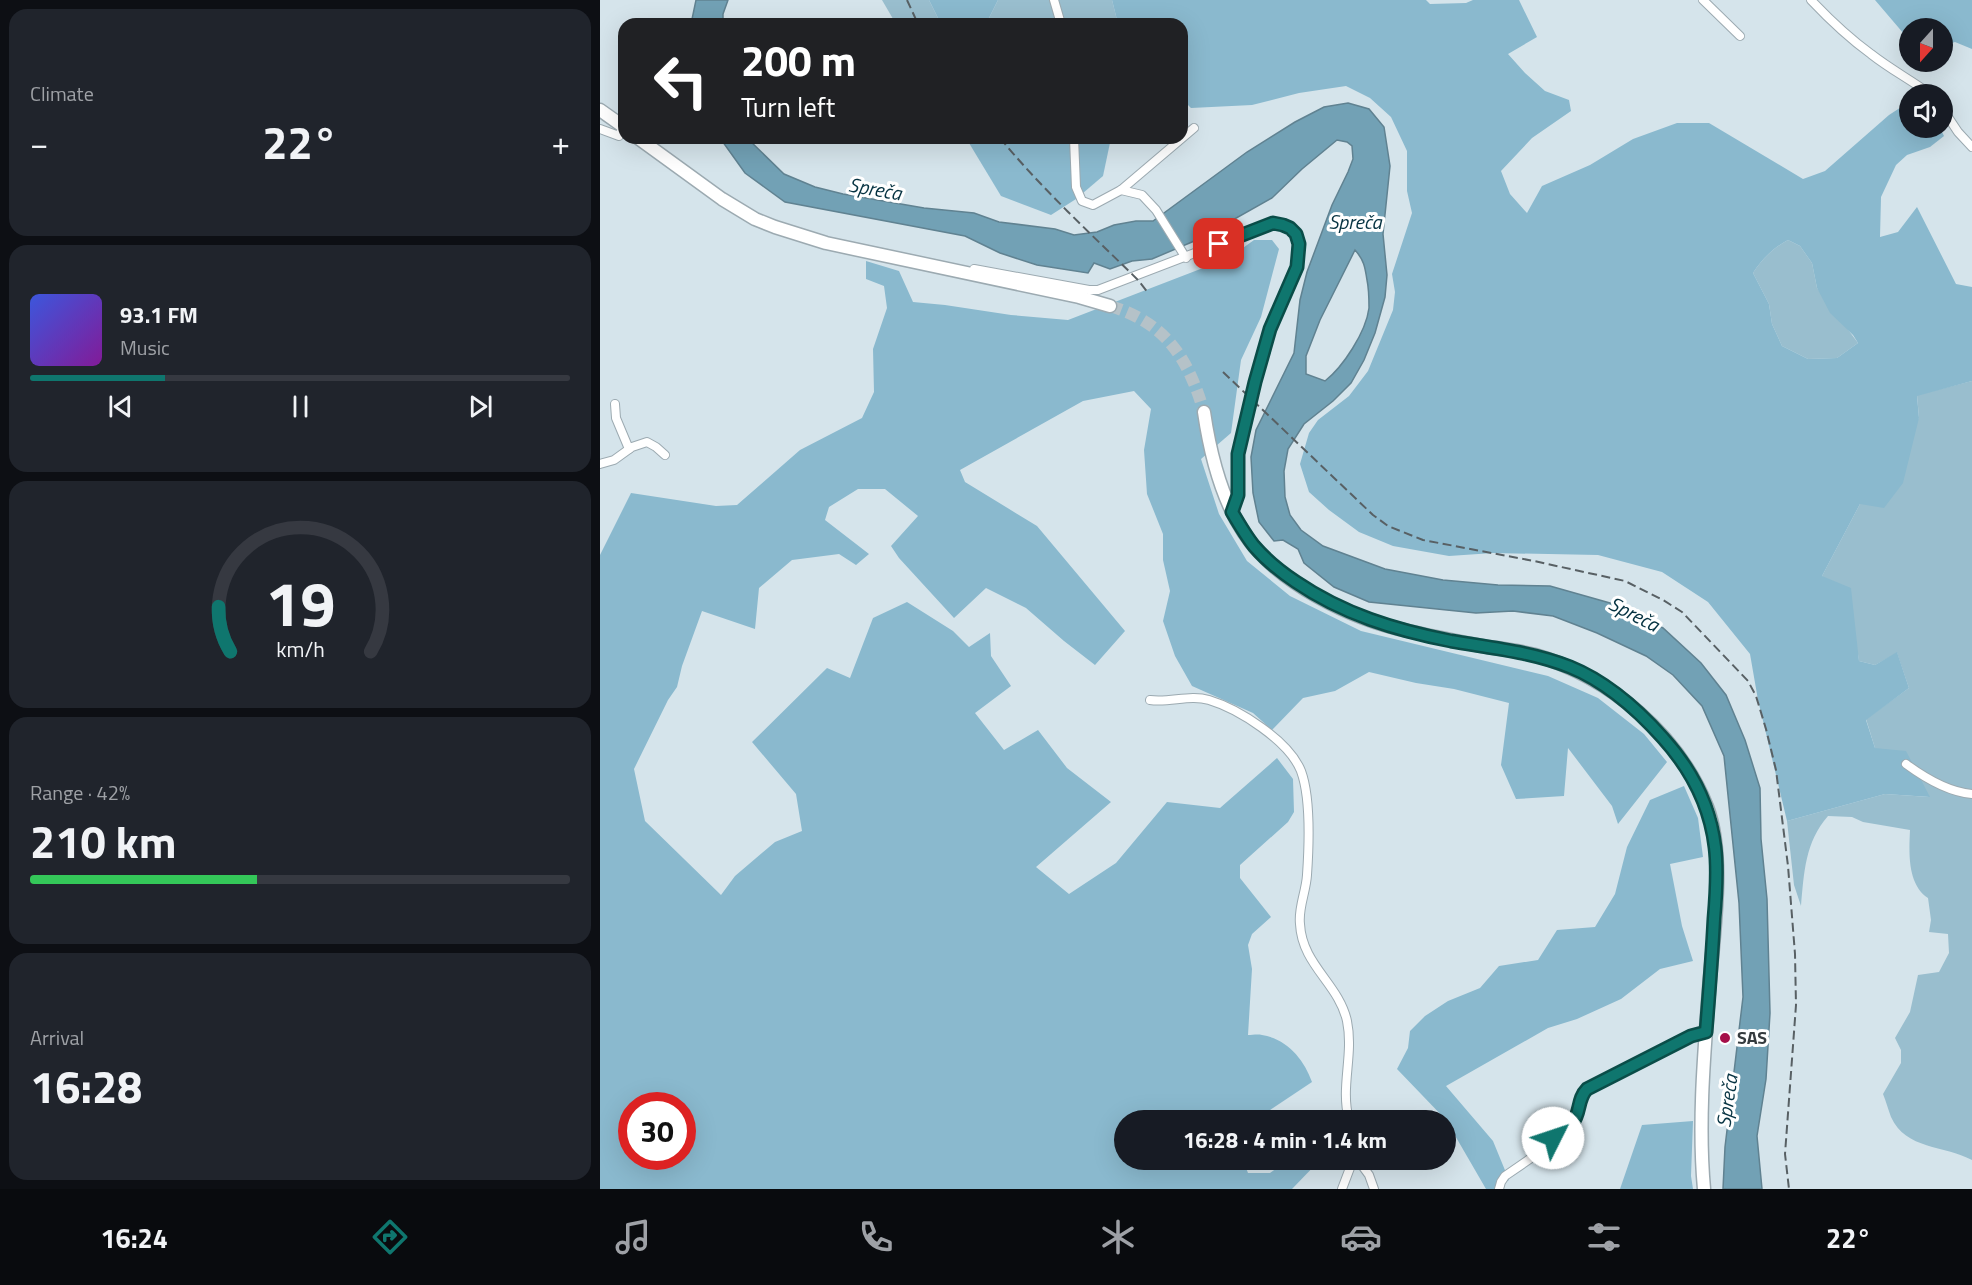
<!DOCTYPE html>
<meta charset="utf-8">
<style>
:root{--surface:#171b24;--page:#20242c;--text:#f1f3f6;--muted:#9ea1a6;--line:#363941;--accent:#0f766e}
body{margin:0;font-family:"Titillium Web",sans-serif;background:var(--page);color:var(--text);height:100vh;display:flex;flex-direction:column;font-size:22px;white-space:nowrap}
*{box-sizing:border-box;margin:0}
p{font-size:20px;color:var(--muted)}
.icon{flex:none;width:33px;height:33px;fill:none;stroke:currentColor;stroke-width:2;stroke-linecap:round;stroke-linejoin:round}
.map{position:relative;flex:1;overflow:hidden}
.side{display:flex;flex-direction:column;gap:9px;padding:9px;background:#0d0f14;width:600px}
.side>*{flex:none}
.hud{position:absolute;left:18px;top:18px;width:570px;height:126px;border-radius:18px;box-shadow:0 6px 24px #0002;background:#202124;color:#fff;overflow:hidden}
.needle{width:39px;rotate:201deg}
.buttons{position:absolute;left:1299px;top:18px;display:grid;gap:12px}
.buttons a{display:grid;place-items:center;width:54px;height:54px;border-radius:50%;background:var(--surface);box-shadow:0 6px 24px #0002;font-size:30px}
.speed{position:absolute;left:18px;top:1092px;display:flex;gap:12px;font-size:30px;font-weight:700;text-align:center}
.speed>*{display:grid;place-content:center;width:78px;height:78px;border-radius:50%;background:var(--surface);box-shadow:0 6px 24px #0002;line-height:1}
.speed .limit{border:9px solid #d22;background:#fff;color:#111}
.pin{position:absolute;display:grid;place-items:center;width:51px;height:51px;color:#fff;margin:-26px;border-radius:12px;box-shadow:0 3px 9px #0006}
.me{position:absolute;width:66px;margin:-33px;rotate:49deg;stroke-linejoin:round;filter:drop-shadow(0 0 4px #0008)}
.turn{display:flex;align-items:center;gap:21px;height:126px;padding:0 24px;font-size:27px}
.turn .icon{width:78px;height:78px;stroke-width:2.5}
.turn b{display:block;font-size:42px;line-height:51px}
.big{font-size:45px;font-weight:700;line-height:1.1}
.side .tile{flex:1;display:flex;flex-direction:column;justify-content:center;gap:9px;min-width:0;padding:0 21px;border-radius:18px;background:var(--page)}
.side .dial{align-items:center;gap:0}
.dial svg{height:156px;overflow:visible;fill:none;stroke:var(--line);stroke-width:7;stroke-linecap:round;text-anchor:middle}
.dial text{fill:var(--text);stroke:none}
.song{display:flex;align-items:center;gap:18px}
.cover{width:72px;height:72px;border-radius:9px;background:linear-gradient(135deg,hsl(230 70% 55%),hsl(290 70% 35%))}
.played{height:6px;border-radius:3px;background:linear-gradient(90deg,var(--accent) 25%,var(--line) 25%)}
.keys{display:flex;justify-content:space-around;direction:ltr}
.heat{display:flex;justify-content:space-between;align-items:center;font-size:33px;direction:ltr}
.charge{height:9px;border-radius:4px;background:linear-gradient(90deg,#34c759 42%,var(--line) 0)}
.trip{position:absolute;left:514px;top:1110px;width:342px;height:60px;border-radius:30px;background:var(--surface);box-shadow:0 6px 24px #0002;font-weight:700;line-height:60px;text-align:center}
.dock{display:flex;height:96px;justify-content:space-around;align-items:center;background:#090b0e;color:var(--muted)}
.dock .icon{width:42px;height:42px}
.dock .selected{color:var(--accent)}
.dock b{font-size:27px;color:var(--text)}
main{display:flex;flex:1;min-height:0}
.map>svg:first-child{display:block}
.green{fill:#99bece}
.forest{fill:#8ab9ce;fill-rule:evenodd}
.water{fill:#72a1b5;stroke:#608291;stroke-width:1.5;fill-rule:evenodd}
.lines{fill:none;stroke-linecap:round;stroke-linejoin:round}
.primary-tunnel{stroke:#b5c2c8;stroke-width:12;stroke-dasharray:12 6;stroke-linecap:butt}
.minor-casing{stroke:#9caab1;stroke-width:10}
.primary-casing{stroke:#9caab1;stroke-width:15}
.minor{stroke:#fff;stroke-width:8}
.primary{stroke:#fff;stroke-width:12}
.rail{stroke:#586064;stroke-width:2;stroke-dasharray:9 4.5;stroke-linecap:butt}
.route-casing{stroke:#0a4d48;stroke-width:15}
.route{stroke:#0f766e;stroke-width:10}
.poi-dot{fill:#a50f49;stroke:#fff;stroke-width:2}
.labels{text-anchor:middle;stroke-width:6;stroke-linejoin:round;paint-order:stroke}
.poi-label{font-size:18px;font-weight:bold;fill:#353b3e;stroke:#fff;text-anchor:start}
.water-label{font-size:20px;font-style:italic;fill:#053241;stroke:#fff}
</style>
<main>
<section class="side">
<div class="tile"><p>Climate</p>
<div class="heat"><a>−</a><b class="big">22°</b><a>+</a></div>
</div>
<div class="tile">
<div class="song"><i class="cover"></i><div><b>93.1 FM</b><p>Music</p></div></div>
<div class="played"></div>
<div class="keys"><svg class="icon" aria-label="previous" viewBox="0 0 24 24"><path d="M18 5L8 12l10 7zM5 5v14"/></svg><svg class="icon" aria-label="pause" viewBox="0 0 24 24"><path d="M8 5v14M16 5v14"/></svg><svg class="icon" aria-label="next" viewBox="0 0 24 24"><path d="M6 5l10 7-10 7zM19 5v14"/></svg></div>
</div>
<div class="tile dial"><svg viewBox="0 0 100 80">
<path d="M14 69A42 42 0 1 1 86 69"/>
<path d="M14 69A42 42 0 0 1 8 46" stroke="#0f766e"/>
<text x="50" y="56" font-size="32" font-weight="700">19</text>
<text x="50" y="72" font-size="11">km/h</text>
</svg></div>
<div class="tile"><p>Range · 42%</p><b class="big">210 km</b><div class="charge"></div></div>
<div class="tile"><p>Arrival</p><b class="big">16:28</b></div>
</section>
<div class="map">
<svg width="1372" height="1189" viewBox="0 0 1372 1189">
<rect width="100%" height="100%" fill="#d5e4eb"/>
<g class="green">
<polygon points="282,0 329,0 341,24 296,24"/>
<polygon points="398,0 512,0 518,24 388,24 387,22"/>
<path d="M1188,240L1200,246L1212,263L1217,288L1258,343L1237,358L1208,359L1182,346L1172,324L1169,304L1153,273C1162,259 1173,248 1188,240Z"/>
<path d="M1372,381V1160C1344,1145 1306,1150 1291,1117C1288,1109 1286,1101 1283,1094L1301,1063V1050L1295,1038L1310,1012L1318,975L1339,972L1349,953L1348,934L1329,932L1331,920L1328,898C1307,884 1309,852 1310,830L1263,822L1252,817L1228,816C1205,842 1204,873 1201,906L1194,885L1187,821L1285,794L1329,797L1275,748L1266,719L1309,688L1297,653L1275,665L1259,661L1258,654L1222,576L1260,504L1319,418L1317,395Z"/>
</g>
<g class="forest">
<polygon points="329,0 398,0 387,22 388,24 341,24"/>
<path d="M512,0H826L830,4L866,3L873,0H919L937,37L908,54L925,73L945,91L969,100L971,111L932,138L901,171L910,194L927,213L942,186L990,165L1033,139L1077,123H1109L1203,179L1225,171L1289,115L1309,102L1310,128H1340L1344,136L1330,147L1307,155L1296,165L1281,197L1280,237L1298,232L1317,207L1356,284L1372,287V381L1317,396L1319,418L1303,483L1284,508L1260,504L1222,576L1251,588L1259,661L1275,665L1297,652L1309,688L1266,720L1275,748L1306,751L1330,797L1285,794L1187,821L1158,700L1150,654L1108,602L1062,572L998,555L893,553L849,556L793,546L759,532L729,510L709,492L700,464L709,433L718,420L749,396L768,371L793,310L795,292L792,274L812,213L807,191V151L791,117L770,98L746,86L699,93L652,105L591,108L582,99V24H518ZM1188,240L1200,246L1212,263L1217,288L1230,313L1253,335L1258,343L1237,358L1208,359L1182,346L1172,324L1169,304L1153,273C1162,259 1173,248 1188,240Z"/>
<polygon points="1275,0 1372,0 1372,49 1355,42 1343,46 1342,28 1310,28 1309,37 1304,34"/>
<polygon points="366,138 511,138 503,176 476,199 451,215 401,196"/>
<path d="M654,240H672L679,249L661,317L641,360L631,433L601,459L619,514L647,561L690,596L761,631L948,676L998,698L1044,734L1067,762L1018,824L1012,806L968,748L964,796L916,799L901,765L909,703L854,689L816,683L769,672L735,691L703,698L672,730L653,713L592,686L575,656L563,621L570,591L563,560V534L547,494L544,450L551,409L534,391L483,401L360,470L365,482L437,526L525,631L495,665L464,641L426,608L386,588L354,618L299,558L291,546L318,516L285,489H258L229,507L225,520L269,554L256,565L239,554L192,560L159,588L155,629L102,611L82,666L77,687L68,700L34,769L45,821L121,895L135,876L175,842L202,831L196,794L152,742L227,668L250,678L273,618L307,602L353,631L369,647L390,633L391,656L411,686L375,713L404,750L438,730L467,768L511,802L436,867L469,894L516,863L567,802L620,808L677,758L693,779L694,812L688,822L640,865V878L671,917L652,934L648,945L652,969L648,1035C652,1035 658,1034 662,1035C687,1039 704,1059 712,1082L655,1120H525V1160H643L648,1173H670L688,1160H720L692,1189H0V555L31,493L116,506L137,505L200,450L262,418L274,392L273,349L287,308L284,286L266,279V261L299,271L313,302L345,305L411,315L468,320L629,258ZM32,1106H82V1156H32Z"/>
<polygon points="1084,786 1098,818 1103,857 1070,864 1082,926 1093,961 1060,969 1021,999 977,1019 948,1028 846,1086 893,1141 909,1180 894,1189 886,1189 846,1120 797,1069 808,1048 810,1031 825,1016 848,1001 880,988 899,966 938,960 957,930 995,927 1015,894 1027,847 1050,800"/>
<polygon points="1093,1121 1091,1176 1093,1189 1020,1189 1042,1125"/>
</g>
<g class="water">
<polygon points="96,0 128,0 123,14 123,24 91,24"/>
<path d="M748,103L769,109L784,127L790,166L783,234L787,275L785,297L775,333L764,360L751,383L733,401L704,424L688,449L684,471L685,497L690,515L701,530L723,546L785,569L843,580L898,585L950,586L1010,603L1063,628L1101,663L1126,695L1145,740L1160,788L1161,839L1167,899L1170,1013L1166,1079L1157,1136L1162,1189H1123L1125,1147L1143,997L1139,903L1124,756L1102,706L1073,675L1046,656L997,633L953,616L913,611L876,613L769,602L734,587L704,563L698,549L683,540L674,541L659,522L653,493L651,457L656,430L694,353L700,300L707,272L732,205L748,172L753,159L752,146L747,142L737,140L702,169L672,198L599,239L552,259L532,261L510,269L494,263L488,273L437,265L400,253L365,236L185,202L145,173L120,138H147L184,174L215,187L243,194L324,208L374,213L399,222L455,229L474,235L497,232L514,225L536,221H553L647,152L695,122L724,107ZM755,250C764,260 765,267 767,280C769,289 769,299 769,308C766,332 743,367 725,381L706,374V356L720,320Z"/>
</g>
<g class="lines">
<path class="primary-tunnel" d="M510,306C566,323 588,358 604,412"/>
<defs>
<g id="minor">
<polyline points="454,0 461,24"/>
<polyline points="1103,0 1140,36"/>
<path d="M1211,0C1229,19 1249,38 1271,54C1290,69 1311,80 1330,94"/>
<polyline points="1342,108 1358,132 1372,147"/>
<polyline points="0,129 19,136 23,126"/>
<polyline points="474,138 476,187 482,201 493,205 521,190 594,128"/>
<polyline points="521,190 542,195 556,210 586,258"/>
<path d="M374,269L489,290H498L673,223C686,225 698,230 699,245C702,275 679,304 670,332C657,370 644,412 639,453C637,466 639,481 637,494C637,500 634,506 632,512"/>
<polyline points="15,404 16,418 29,449"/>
<polyline points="0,464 14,460 32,447 47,442 56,447 65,455"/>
<path d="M550,700C570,703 590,694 609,700C639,709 689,741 701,771C711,798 709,846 707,875C706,892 698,908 700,924C702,965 739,984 747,1021C754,1055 740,1087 749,1120"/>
<path d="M1306,764C1325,778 1348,792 1372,794"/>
<polyline points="758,1160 769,1175 774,1189"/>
<polyline points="742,1189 753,1160"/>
<polyline points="899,1189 901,1182 905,1176 937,1154 953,1138 971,1125 975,1119 980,1098 987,1089 1091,1036 1106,1032"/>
</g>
<g id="primary">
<polyline points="0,110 24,127"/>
<polyline points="38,138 122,199 155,219 175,227 226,243 479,297 510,306"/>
<path d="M604,412C610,453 621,498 644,533C677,583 751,619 808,631C834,637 861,642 887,647C903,649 920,651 935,655C1010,677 1078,734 1107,807C1126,856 1113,937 1109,990C1104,1055 1098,1124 1104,1189"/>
</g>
</defs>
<use href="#minor" class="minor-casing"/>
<use href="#primary" class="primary-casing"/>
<use href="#minor" class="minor"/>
<use href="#primary" class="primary"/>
<g class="rail">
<polyline points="307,0 318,24"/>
<path d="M400,138C442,189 491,234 538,280L549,294"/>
<polyline points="623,372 773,515 788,526 823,540 934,561 1025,581 1063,600 1082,612 1148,681 1156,696 1166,729 1176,770 1188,866 1195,954 1196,1005 1185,1154 1189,1189"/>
</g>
</g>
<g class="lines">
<defs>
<path id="route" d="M619,244L673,223L683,225L690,228L696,234L699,244L697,267L670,329L655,382L638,454V495L632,512C639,524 646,536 654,546C666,560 681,572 696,582C743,614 795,630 851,641C892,648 932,652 970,667C1007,682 1038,710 1063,738C1091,769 1110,805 1115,847C1118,870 1116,896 1114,919C1112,957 1109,995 1106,1032L1091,1036L987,1089C977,1099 981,1113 972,1124C968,1130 959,1134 953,1138"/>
</defs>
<use href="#route" class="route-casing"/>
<use href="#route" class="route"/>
</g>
<circle class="poi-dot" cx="1125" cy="1038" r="6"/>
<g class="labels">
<g class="poi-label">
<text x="1137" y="1044">SAS</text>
</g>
<g class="water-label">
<text transform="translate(275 189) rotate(10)" y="7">Spreča</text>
<text x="755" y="229">Spreča</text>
<text transform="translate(1034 614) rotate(27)" y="7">Spreča</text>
<text transform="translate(1127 1101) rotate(-82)" y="7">Spreča</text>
</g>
</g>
</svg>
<div class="buttons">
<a><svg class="needle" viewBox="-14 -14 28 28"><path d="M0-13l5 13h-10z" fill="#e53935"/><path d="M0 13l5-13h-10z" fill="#9ea1a6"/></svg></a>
<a><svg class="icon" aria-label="sound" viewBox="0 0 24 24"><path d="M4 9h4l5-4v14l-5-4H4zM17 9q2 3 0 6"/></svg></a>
</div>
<div class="speed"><div class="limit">30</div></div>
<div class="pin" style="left:619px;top:244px;background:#d93025"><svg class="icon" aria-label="arrive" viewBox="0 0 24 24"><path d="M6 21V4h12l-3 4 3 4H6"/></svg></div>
<svg class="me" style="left:953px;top:1138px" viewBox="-20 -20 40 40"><circle r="19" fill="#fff"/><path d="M0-13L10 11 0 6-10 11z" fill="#0f766e"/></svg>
<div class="trip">16:28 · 4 min · 1.4 km</div>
<div class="hud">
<div class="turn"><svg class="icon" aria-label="left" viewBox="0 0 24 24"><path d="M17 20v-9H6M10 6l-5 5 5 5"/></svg><div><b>200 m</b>Turn left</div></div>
</div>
</div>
</main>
<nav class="dock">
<b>16:24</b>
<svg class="icon selected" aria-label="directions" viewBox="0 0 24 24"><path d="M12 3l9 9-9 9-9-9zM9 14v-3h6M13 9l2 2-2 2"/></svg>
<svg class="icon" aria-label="music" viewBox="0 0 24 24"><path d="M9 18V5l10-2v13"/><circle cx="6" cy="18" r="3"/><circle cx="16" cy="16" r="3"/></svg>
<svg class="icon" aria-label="phone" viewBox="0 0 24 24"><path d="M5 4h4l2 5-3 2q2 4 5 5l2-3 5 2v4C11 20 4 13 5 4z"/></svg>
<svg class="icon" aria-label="climate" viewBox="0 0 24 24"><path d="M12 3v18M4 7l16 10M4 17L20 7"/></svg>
<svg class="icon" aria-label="car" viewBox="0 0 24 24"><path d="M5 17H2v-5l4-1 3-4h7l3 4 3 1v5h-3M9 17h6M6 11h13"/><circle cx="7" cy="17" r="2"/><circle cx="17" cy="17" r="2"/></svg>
<svg class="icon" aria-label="filters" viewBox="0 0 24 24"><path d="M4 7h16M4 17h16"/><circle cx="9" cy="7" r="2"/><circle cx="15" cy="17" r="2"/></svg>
<b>22°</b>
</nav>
